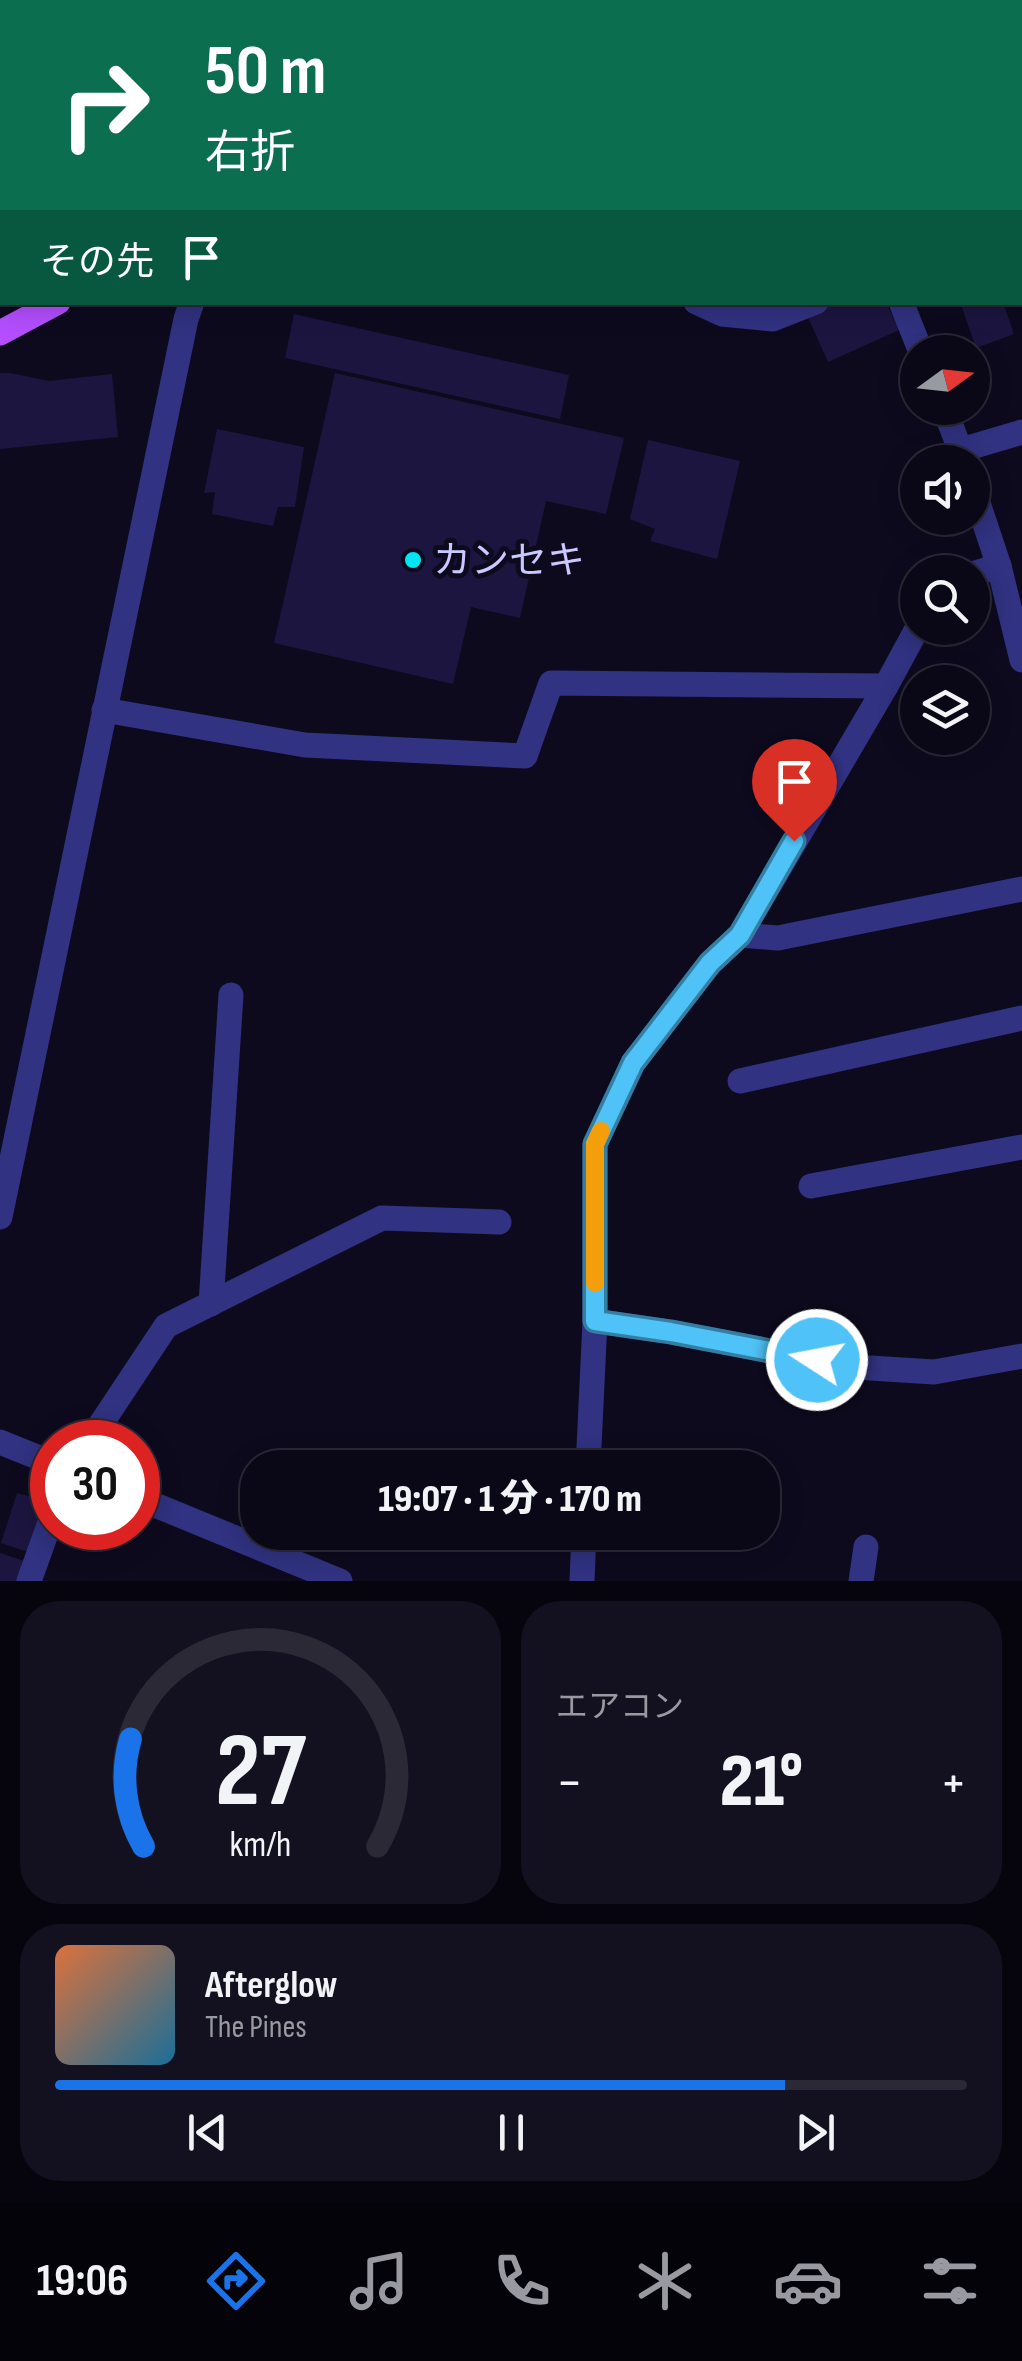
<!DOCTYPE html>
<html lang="ja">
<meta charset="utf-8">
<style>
:root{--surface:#0a0816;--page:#13111f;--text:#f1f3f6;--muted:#999aa1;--line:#2a2935;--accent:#1a73e8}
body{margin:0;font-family:"Sofia Sans Condensed","Noto Sans JP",sans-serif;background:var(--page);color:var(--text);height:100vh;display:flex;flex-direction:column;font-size:38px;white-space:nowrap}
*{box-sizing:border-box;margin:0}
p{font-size:32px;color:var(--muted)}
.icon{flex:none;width:55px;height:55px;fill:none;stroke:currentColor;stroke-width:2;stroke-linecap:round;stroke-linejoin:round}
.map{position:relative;height:1581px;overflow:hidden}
.side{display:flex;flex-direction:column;gap:20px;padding:20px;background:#06040c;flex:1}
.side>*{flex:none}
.banner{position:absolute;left:0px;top:0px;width:1022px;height:305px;box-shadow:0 5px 25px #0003,0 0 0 2px var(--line);background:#0b6e4f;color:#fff;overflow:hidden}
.needle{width:65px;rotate:75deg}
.buttons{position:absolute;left:900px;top:335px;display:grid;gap:20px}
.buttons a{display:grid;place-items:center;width:90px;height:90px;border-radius:50%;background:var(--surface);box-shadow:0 5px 25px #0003,0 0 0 2px var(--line);font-size:50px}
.speed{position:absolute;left:30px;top:1420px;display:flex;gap:20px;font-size:50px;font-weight:700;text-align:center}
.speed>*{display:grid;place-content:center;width:130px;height:130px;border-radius:50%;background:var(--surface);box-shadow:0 5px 25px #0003,0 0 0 2px var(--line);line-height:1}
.speed .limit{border:15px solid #d22;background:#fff;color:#111}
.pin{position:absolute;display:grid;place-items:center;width:85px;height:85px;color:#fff;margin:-102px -42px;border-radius:50% 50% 50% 0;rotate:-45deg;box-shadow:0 0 10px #0007}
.pin .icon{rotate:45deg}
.me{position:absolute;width:110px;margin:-55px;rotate:281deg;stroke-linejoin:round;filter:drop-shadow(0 0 8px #0008)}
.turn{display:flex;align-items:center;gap:35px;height:210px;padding:0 40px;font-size:45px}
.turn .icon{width:130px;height:130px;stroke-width:2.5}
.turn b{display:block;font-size:70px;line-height:85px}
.then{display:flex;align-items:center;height:95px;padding:0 40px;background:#0003;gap:20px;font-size:38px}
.big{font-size:75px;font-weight:800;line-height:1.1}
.side .tile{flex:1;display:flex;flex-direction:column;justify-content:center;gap:15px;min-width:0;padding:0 35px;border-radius:40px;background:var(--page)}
.side .dial{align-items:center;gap:0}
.dial svg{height:260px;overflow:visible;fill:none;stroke:var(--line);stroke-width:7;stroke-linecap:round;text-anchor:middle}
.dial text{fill:var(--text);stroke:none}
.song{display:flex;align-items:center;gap:30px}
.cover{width:120px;height:120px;border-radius:15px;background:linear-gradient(135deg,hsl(20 70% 55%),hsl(200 70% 35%))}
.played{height:10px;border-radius:5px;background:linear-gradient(90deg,var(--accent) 80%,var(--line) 80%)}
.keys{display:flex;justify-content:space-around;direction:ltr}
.heat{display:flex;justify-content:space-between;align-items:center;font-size:55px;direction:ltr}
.side .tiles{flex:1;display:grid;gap:20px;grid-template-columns:1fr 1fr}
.tile:last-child{grid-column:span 2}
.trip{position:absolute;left:240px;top:1450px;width:540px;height:100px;border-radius:40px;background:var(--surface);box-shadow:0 5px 25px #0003,0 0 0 2px var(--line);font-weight:800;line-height:100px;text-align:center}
.dock{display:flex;height:160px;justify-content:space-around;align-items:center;background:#040309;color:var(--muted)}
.dock .icon{width:70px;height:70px}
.dock .on{color:var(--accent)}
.dock b{font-size:45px;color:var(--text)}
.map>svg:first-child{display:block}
.building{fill:#1c1540}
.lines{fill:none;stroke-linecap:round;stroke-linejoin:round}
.minor{stroke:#313281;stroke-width:25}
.primary{stroke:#b44eff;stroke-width:25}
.route-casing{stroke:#337fa1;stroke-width:25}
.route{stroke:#4fc3f7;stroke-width:18}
.slow{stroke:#f59e0b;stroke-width:18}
.poi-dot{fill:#00e5f2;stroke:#0d0a1e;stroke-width:4}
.labels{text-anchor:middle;stroke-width:10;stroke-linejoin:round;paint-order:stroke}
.poi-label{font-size:38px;fill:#cbc7ff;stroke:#0d0a1e;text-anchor:start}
</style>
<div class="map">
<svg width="1022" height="1581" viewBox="0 0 1022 1581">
<rect width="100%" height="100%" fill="#0d0a1e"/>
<g class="building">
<polygon points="835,302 886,302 899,330 828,362 807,315"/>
<polygon points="960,302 1003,302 1014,334 976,348"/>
<polygon points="294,314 569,375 560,419 285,358"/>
<polygon points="0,373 10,373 49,381 112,374 118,437 0,449"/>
<polygon points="335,373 624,438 606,514 546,501 520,618 471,607 453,684 274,643"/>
<polygon points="217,429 304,447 295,507 278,507 273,526 212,514 215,492 204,493"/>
<polygon points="648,440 740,461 717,559 650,541 655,529 630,519"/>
<polygon points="17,1493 46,1501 31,1553 1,1543"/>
<polygon points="0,1553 24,1561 17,1581 0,1581"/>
</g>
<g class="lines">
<g class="minor">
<polyline points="59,0 64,2"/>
<polyline points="785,0 786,2"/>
<polyline points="1020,182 1022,181"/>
<polyline points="696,302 722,314 773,319 816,302"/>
<polyline points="901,302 921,352"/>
<polyline points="944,408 965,462"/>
<polyline points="961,450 1022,432"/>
<polyline points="972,485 999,566 1022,660"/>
<polyline points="972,574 999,566"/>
<polyline points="104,710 305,745 525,756 551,683 886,686"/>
<polyline points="740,935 778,938 1022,889"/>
<polyline points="740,1081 1022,1018"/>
<polyline points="811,1186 1022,1147"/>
<polyline points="0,1217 186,319 192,302"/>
<polyline points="211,1304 231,995"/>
<polyline points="595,1321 671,1332 854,1367 934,1372 1022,1356"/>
<polyline points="0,1442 52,1463"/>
<polyline points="89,1442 166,1326 382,1218 499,1222"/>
<polyline points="588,1468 595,1321 595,1144 633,1063 710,963 740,935 886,686 918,627"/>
<polyline points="138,1498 340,1581"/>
<polyline points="29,1581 52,1517"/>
<polyline points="582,1581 584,1532"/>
<polyline points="861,1581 866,1547"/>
</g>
<g class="primary">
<polyline points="529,2 533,0"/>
<polyline points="0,333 58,302"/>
</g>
</g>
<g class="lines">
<defs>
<polyline id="route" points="794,841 740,935 710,963 633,1063 595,1144 595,1321 671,1332 817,1360"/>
</defs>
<use href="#route" class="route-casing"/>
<use href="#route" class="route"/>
<polyline class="slow" points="595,1283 595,1144 601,1131"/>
</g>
<circle class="poi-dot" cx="413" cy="560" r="10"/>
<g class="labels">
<g class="poi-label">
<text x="433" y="573">カンセキ</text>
</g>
</g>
</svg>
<div class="buttons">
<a><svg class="needle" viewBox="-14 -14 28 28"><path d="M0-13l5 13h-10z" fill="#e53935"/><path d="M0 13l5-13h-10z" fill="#999aa1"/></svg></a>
<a><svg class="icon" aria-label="sound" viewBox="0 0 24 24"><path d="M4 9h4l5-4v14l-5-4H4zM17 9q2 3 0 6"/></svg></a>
<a><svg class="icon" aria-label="search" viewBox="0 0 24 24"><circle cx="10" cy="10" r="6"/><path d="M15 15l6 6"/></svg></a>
<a><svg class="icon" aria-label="layers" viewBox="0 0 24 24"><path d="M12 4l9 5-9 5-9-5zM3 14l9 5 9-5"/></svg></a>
</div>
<div class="speed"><div class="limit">30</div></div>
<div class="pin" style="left:794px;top:841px;background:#d93025"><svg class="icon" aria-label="arrive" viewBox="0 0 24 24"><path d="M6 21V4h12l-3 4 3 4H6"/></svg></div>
<svg class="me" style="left:817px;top:1360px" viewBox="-20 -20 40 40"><circle r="17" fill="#4fc3f7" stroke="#fff" stroke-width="3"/><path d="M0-11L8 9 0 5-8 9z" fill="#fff"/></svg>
<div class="trip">19:07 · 1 分 · 170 m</div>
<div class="banner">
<div class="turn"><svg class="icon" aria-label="right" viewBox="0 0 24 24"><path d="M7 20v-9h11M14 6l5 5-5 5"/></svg><div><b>50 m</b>右折</div></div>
<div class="then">その先<svg class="icon" aria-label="arrive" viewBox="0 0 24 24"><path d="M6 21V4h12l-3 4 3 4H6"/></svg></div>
</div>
</div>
<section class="side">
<div class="tiles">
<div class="tile dial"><svg viewBox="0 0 100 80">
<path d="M14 69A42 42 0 1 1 86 69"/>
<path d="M14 69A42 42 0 0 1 10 36" stroke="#1a73e8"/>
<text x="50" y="56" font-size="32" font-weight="700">27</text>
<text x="50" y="72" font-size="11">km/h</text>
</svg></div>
<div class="tile"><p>エアコン</p>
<div class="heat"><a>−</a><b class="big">21°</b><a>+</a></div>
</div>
<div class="tile">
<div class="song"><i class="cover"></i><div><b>Afterglow</b><p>The Pines</p></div></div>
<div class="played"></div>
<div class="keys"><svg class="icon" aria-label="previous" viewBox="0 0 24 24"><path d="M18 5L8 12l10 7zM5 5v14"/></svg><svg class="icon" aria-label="pause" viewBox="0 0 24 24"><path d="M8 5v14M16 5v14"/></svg><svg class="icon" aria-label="next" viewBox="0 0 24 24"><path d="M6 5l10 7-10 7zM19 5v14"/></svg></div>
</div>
</div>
</section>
<nav class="dock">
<b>19:06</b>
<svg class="icon on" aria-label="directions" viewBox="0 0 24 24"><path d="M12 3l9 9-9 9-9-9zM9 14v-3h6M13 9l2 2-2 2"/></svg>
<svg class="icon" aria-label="music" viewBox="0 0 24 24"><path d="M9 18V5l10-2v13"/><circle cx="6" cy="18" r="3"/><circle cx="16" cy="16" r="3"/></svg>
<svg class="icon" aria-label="phone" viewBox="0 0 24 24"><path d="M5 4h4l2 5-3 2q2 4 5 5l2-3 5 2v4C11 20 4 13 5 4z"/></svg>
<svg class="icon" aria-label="climate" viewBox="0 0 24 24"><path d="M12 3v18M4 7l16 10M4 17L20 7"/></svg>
<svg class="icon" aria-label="car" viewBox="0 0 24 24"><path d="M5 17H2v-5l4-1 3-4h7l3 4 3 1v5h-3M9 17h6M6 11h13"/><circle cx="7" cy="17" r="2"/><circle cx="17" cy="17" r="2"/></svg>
<svg class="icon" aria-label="filters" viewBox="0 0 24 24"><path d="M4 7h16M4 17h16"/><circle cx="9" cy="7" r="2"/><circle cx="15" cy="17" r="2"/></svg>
</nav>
